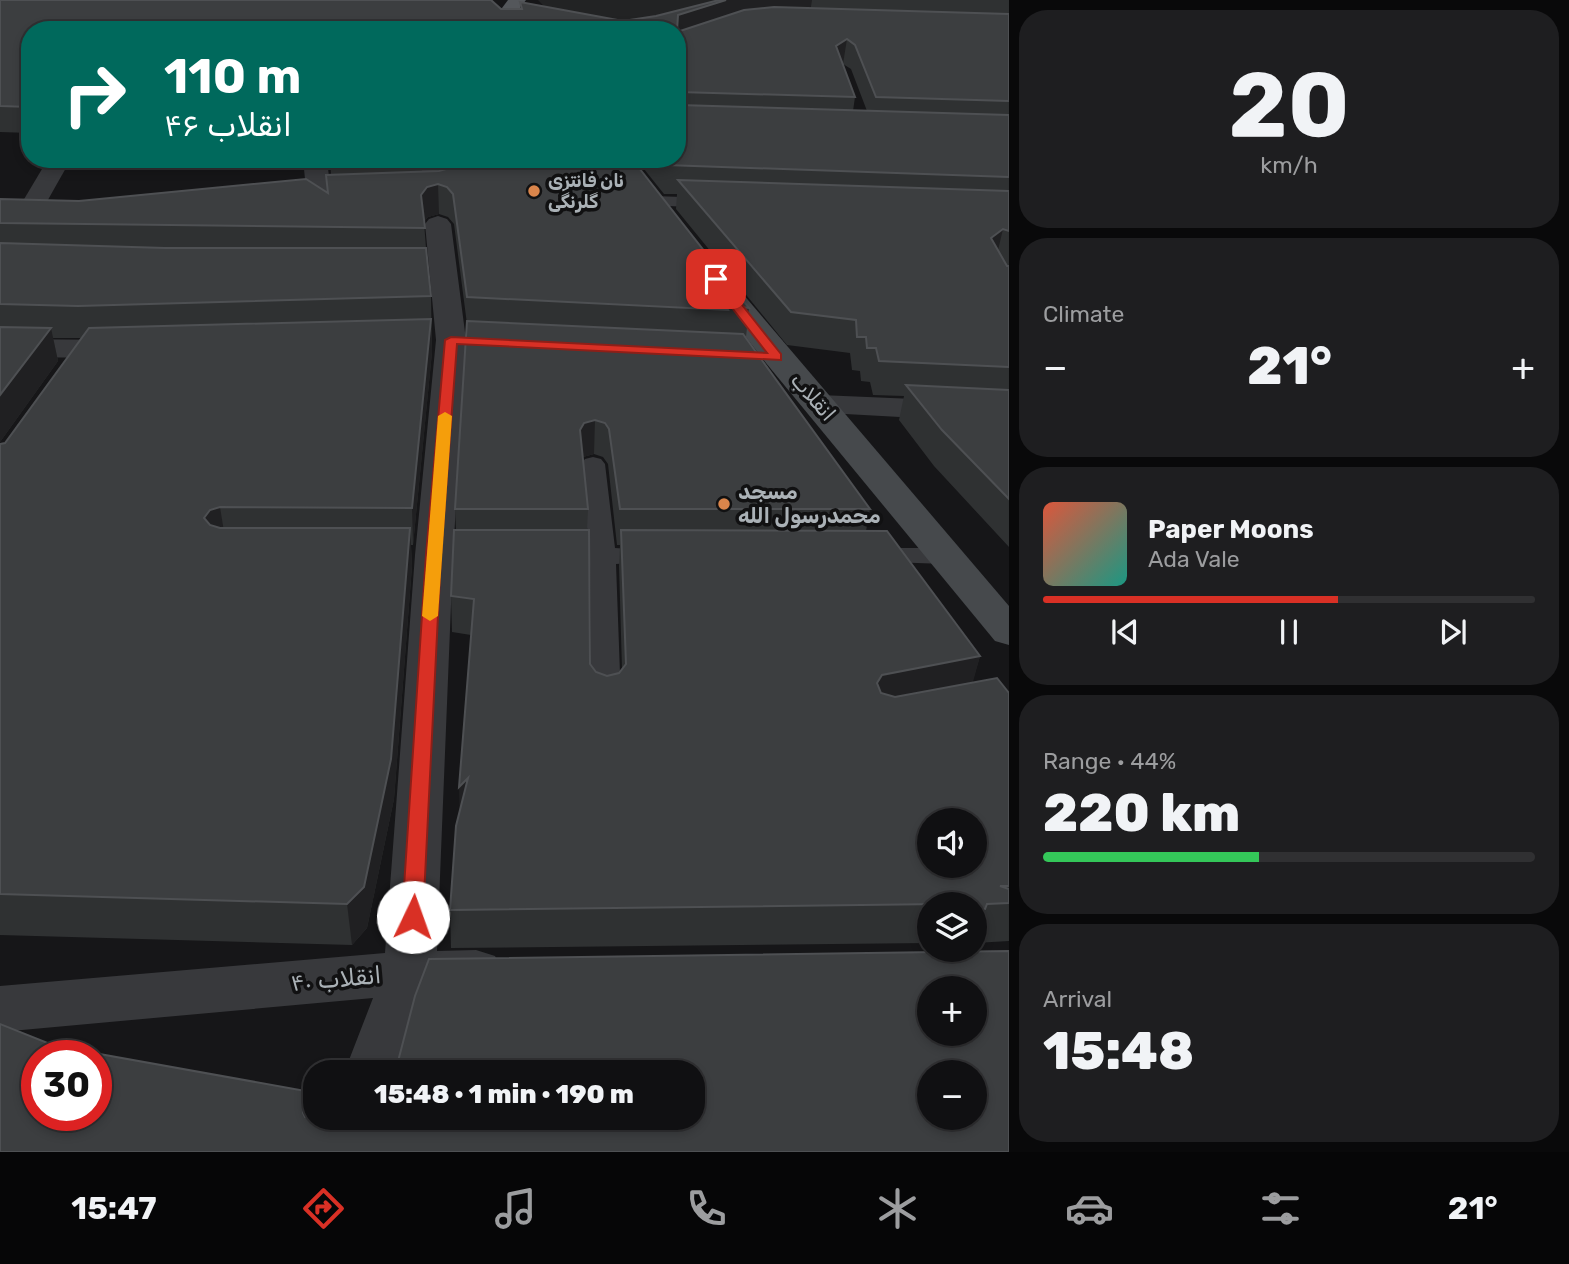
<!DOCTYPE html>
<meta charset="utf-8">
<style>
:root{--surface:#101012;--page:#1e1e20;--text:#f1f3f6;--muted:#9c9d9f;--line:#303032;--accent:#d93025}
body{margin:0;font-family:Rubik,"Noto Naskh Arabic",sans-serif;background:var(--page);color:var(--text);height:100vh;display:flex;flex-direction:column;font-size:26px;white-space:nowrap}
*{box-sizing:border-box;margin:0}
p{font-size:23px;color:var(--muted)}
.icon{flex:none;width:38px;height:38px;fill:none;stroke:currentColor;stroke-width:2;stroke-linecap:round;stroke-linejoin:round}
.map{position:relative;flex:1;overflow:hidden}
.details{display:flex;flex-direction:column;gap:10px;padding:10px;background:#09090a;width:560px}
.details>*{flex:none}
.top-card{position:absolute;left:21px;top:21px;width:665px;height:147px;border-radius:28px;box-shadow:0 4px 10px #0003,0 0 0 2px var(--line);background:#00695c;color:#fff;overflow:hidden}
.fabs{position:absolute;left:917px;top:808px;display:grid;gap:14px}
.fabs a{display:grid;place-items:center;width:70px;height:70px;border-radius:50%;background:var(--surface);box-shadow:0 4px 10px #0003,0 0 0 2px var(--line);font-size:35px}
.speed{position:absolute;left:21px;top:1040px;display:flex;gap:14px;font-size:35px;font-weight:700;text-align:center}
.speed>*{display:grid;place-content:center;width:91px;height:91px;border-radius:50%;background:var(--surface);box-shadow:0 4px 10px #0003,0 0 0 2px var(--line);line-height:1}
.speed .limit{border:10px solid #d22;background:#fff;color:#111}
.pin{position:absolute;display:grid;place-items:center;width:60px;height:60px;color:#fff;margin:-30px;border-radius:14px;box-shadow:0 4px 10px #0006}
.me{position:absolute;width:77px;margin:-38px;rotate:3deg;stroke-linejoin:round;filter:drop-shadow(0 0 5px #0008)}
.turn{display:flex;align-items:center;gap:24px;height:147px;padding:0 28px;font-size:32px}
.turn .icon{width:91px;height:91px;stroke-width:2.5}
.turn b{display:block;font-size:49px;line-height:60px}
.big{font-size:52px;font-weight:800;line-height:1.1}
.details .widget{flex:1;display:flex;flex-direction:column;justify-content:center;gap:10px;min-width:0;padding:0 24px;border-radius:28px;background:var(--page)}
.details .dial{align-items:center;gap:0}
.dial b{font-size:91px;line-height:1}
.song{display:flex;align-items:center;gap:21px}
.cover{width:84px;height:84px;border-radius:10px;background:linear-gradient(135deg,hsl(10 70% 55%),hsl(170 70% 35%))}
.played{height:7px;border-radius:4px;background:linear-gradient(90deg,var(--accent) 60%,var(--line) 60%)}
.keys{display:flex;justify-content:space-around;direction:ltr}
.heat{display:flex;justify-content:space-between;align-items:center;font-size:38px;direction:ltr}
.charge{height:10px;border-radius:5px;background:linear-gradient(90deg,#34c759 44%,var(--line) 0)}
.trip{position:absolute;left:303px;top:1060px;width:402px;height:70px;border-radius:28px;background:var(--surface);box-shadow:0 4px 10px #0003,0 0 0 2px var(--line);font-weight:800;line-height:70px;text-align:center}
.dock{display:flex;height:112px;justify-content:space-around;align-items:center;background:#060607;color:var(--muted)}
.dock .icon{width:49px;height:49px}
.dock .current{color:var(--accent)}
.dock b{font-size:32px;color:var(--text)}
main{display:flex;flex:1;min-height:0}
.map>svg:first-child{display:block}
.built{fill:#222324}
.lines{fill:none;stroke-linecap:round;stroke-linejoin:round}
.lane{fill:#38393c;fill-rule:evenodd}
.street{fill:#38393c;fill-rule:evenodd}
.secondary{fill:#46494c;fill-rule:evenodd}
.primary{fill:#54575b;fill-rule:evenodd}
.wall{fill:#2f3132;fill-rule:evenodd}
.shaded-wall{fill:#202022}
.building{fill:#3c3e40;stroke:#4e5053;stroke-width:2;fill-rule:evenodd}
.route{fill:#d93025;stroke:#8d1f18;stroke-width:2}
.slow{fill:#f59e0b}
.poi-dot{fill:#da854b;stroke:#111112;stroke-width:2.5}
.labels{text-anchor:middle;stroke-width:7;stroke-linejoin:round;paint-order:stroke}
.far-poi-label{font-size:18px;font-weight:bold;fill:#aab1b6;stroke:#111112;text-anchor:start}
.street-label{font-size:21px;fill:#aab1b6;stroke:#111112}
.poi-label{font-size:21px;font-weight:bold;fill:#aab1b6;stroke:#111112;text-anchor:start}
.near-street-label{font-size:24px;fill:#aab1b6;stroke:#111112}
</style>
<main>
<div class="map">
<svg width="1009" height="1152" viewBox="0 0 1009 1152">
<rect width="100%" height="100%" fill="#161618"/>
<polygon class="built" points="538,0 742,0 677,30 567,30"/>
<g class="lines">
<g class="lane">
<polygon points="654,196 710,198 718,203 710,208 648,205 646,201"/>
<polygon points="593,457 601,459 605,464 615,548 662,551 666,556 662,561 616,564 621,701 616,708 606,711 596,708 591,701 590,564 546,561 542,556 546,551 589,548 581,464 585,459"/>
<polygon points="870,548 945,548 954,551 958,556 954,561 945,564 861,561 857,556 861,551"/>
</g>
<g class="street">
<polygon points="48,159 71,159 36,221 18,221 14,216"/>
<polygon points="303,159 327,159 331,195 328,200 277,207 268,205 265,200 268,195 306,189"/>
<polygon points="418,159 441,159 451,190 448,195 408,199 399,197 396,192 399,187 425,184"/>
<polygon points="438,216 447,219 451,224 466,340 453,555 437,951 476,950 495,956 503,972 495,988 476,994 429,995 400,1073 344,1073 373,998 0,1032 0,986 385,953 415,555 436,340 425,224 429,219"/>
<polygon points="0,339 125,340 136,343 140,349 136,355 125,358 0,357"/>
<polygon points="820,395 1009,403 1009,423 809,412 804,405 809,398"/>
</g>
<polygon class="secondary" points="715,271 725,273 1009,606 1009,645 995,641 766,363 701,279 705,273"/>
<polygon class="primary" points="508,0 526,0 508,24 496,24 493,20"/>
</g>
<g class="wall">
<path d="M0,0L501,9H520V2L623,21L656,16L719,0H1009V547L934,466L899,420L904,396L873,395L870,382L861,381L860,371L852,370L850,353L787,345L676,209L677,194H664L636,159H677V30H30V133L0,132ZM843,64L851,69L867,111H853L855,97Z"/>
<path d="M330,159H421V171H439L446,169L442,159H632L749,308L746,337L870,509L866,531L980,656L972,683L1009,693V941L975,943V905H929V943L451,948L450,910L460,811L471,635L452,632L451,596L456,530L455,509L467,324L454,224L448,217L439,214L428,217L424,222L426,248L431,296L432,352L413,545H411L412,566L394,799L367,928L352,945L0,935V444L5,443L81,338H53L58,361L0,442V199L79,201L327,193L331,175ZM594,454L603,457L608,464L617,545H620L619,566L622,669L619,673L607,676L596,672L590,664L587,530L588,509L583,457Z"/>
</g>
<g class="shaded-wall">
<polygon points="726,0 812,0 810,13 677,38 678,15"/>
<polygon points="847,39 843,64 833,71 836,46"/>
<polygon points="438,184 439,214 428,217 422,224 421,195 427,187"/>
<polygon points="1003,229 996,259 991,238"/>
<polygon points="431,319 432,352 413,545 412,508"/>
<polygon points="51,328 58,361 0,442 0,395"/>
<polygon points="595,420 594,454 583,457 580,430 584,423"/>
<polygon points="220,507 226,544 204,518 210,510"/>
<polygon points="410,528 412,566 394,799 367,928 352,945 347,904"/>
<polygon points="980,656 970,693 874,712 877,683 882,675"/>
<polygon points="468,778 460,825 459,787"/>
<polygon points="311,1092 317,1131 303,1113"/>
</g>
<g class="building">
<polygon points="0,0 491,0 501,9 522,9 520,2 623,21 656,16 719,0 726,0 678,15 677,31 677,30 30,30 30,107 0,106"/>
<polygon points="774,7 1009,14 1009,101 876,97 855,45 847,39 836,46 855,97 679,92 677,94 677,32 744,10"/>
<polygon points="677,98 679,105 1009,115 1009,177 666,165 661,159 677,159"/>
<polygon points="452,159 632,159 749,308 725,305 728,310 467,297 453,194 447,187 438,184 427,187 421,195 425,228 0,223 0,199 79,201 306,179 328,193 326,175 439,171 450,168 453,161"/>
<polygon points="678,180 1009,191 1009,231 1003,229 991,238 1007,266 1009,266 1009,367 879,361 876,348 867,348 866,337 857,337 856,320 791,312"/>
<polygon points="0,243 165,248 426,248 431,296 78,306 0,304"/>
<polygon points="431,319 412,508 220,507 210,510 204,518 210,525 220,528 410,528 391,759 364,887 347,904 0,894 0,444 5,443 89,328"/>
<polygon points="467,321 743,334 870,509 620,509 609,429 605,423 595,420 584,423 580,430 588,509 455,509"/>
<polygon points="0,327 51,328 0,395"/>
<polygon points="906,385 1009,390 1009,499 942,430"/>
<path d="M454,530H589L590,664L596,672L607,676L619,673L626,664L621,530L887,531L980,656L882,675L877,683L881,693L895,697L997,678L1009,693V886H1000L1009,889V903L987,904L985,909H975V905H941L940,904L450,910L456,826L468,778L459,787L474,599L451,596ZM929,821H975V866H929Z"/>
<path d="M1009,951V1152H0V1024L55,1046L311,1092L303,1113L305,1117H315V1118H693V1073H395L415,996L429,959ZM929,989H975V1034H929ZM37,1055H96V1115H37ZM929,1073H975V1118H929Z"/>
</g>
<polygon class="route" points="712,277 720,277 781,354 781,360 457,344 441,555 423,917 420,923 413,926 405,923 402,917 426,555 445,340 451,337 767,353 712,282"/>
<polygon class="slow" points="445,412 452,416 438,616 430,621 422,616 438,416"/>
<g class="poi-dot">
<circle cx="534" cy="191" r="7"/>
<circle cx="724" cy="504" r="7"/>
</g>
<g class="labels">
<g class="far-poi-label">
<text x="548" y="187">نان فانتزی<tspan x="548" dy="21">گلرنگی</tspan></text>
</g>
<g class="street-label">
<text transform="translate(813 397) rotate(49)" y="7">انقلاب</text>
</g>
<g class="poi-label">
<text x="738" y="499">مسجد<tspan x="738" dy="24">محمدرسول الله</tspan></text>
</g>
<g class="near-street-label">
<text transform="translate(336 979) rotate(-5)" y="8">انقلاب ۴۰</text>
</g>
</g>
</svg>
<div class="fabs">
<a><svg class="icon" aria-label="sound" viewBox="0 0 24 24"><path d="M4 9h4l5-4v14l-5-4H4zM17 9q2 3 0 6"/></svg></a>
<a><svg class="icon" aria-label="layers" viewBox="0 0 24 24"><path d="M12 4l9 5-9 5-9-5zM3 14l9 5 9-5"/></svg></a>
<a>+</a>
<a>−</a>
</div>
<div class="speed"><div class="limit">30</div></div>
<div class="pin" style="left:716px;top:279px;background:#d93025"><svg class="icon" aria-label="arrive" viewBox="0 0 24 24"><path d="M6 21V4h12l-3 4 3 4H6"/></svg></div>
<svg class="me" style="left:413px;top:917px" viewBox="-20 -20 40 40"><circle r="19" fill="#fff"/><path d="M0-13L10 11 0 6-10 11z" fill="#d93025"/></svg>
<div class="trip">15:48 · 1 min · 190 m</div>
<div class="top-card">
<div class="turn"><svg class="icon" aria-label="right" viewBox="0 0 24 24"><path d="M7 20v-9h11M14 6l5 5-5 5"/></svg><div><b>110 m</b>انقلاب ۴۶</div></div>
</div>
</div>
<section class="details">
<div class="widget dial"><b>20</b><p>km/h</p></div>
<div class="widget"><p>Climate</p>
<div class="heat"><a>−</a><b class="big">21°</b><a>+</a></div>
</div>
<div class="widget">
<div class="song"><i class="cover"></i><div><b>Paper Moons</b><p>Ada Vale</p></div></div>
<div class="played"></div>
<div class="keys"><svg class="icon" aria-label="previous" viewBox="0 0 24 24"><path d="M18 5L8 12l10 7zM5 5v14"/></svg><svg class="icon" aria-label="pause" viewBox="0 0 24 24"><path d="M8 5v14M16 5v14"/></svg><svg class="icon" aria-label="next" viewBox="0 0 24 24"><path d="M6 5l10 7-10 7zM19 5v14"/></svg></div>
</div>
<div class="widget"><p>Range · 44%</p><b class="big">220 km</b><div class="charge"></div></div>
<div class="widget"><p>Arrival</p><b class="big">15:48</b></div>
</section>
</main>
<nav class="dock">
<b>15:47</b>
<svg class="icon current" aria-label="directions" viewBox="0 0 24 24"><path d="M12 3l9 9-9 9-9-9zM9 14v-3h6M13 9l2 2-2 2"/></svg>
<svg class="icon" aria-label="music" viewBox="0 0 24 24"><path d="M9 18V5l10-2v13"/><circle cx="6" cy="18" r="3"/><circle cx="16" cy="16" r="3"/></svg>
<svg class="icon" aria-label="phone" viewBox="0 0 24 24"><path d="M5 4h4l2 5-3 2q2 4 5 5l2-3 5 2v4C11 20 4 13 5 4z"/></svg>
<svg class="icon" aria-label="climate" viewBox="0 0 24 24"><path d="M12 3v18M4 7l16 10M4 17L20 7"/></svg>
<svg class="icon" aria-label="car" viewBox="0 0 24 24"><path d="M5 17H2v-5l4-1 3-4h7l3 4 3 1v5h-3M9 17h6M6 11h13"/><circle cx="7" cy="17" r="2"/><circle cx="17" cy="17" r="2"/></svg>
<svg class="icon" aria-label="filters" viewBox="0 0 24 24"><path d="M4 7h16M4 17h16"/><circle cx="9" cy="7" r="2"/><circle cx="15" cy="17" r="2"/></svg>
<b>21°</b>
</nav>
